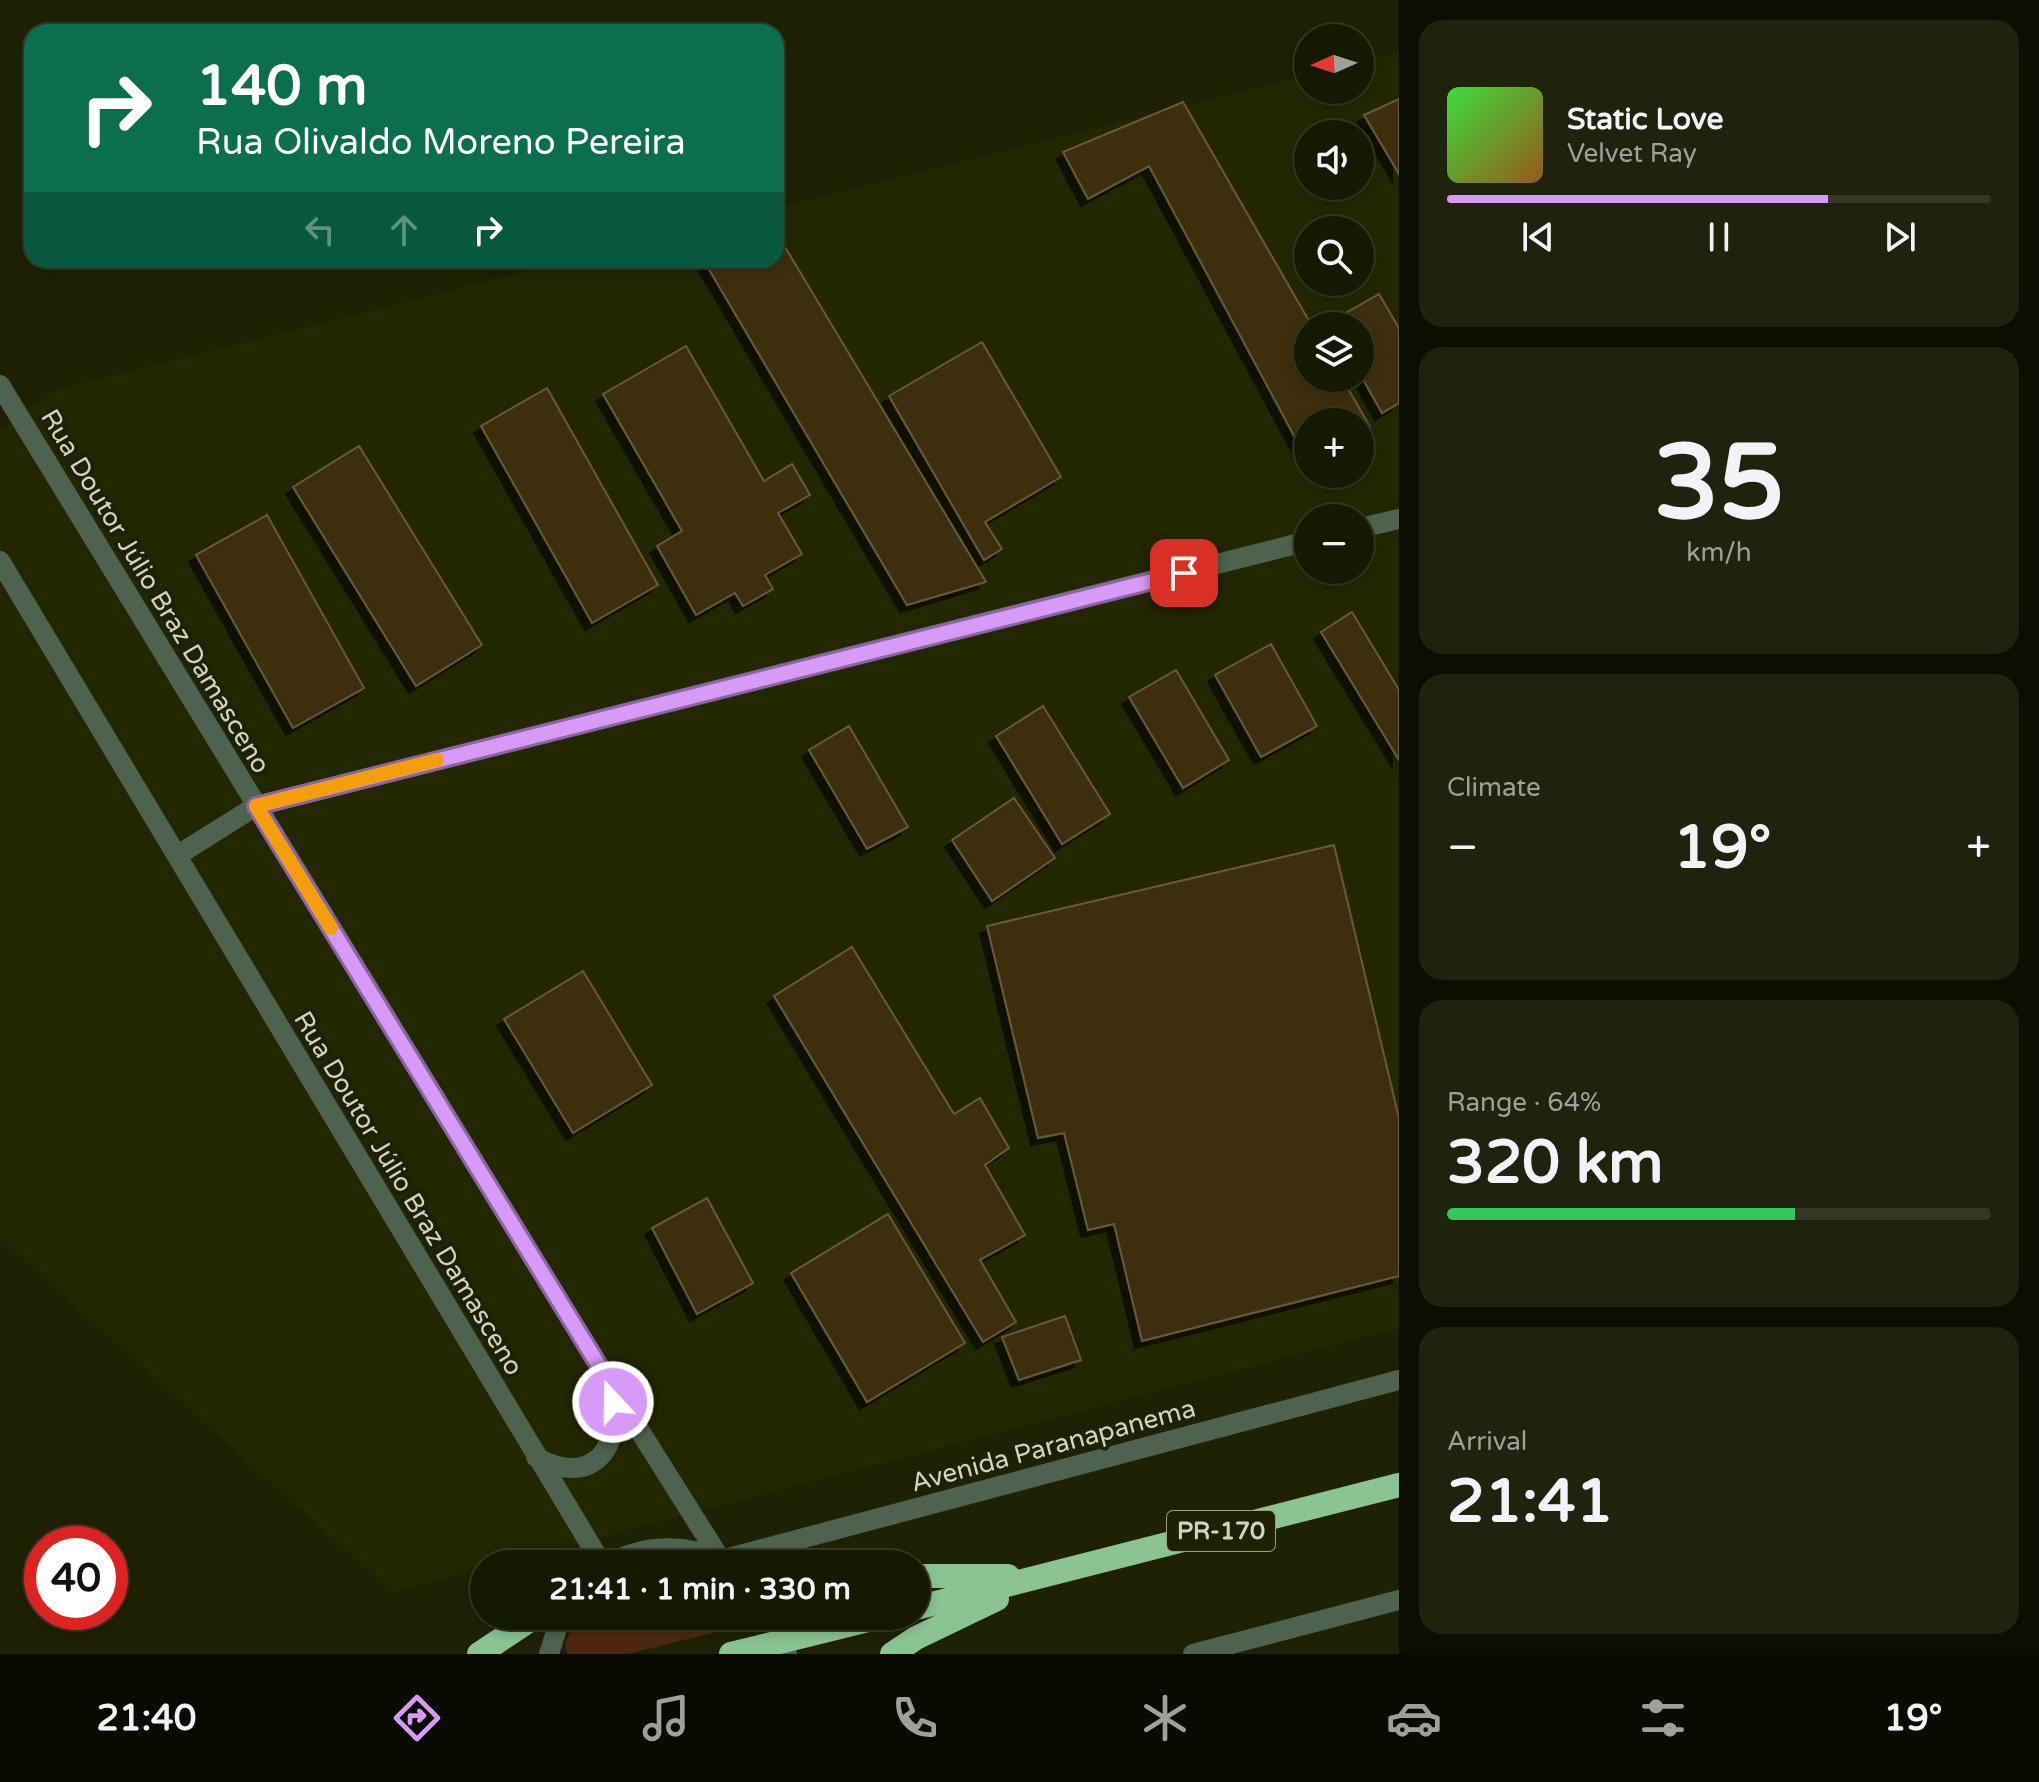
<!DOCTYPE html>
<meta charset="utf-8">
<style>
:root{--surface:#161902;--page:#1f220c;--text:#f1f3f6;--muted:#9ea099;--line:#353824;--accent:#d89af8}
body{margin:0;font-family:"Varela Round",sans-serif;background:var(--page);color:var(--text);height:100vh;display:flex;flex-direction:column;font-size:30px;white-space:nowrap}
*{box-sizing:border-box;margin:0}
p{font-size:26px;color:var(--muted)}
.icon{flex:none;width:44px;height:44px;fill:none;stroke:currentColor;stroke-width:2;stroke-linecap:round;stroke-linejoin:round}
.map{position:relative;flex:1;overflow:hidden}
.panel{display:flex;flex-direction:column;gap:20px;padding:20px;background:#0c0e01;width:640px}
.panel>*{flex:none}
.banner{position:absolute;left:24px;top:24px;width:760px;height:244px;border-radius:24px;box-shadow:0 4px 12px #0003,0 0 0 2px var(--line);background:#0b6e4f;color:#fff;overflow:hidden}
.needle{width:52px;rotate:267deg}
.buttons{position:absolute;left:1294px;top:24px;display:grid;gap:16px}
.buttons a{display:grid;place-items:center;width:80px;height:80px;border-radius:50%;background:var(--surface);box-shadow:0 4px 12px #0003,0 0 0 2px var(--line);font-size:40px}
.speed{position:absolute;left:24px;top:1526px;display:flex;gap:16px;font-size:40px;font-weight:700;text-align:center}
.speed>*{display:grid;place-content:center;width:104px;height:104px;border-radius:50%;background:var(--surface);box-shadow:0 4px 12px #0003,0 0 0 2px var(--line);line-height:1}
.speed .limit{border:12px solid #d22;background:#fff;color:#111}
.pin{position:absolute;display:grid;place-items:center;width:68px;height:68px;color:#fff;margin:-34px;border-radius:16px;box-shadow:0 4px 12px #0006}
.me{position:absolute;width:88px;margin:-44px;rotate:339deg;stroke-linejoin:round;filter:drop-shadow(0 0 6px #0008)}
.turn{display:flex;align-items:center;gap:28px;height:168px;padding:0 40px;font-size:36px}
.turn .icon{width:104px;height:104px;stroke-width:2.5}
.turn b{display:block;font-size:56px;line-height:68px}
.lanes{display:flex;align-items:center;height:76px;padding:0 40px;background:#0003;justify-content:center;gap:40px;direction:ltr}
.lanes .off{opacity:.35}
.big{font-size:60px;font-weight:800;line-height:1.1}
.panel .tile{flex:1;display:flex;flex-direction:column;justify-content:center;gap:12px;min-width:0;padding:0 28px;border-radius:24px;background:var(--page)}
.panel .dial{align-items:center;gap:0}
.dial b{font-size:104px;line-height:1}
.song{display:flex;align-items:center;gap:24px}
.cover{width:96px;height:96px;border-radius:12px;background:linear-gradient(135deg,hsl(120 70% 55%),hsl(30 70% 35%))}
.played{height:8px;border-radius:4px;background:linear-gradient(90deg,var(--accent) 70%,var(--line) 70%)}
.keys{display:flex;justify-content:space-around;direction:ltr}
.heat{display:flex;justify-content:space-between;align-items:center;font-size:44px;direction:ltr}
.charge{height:12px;border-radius:6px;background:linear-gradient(90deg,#34c759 64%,var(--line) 0)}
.trip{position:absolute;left:470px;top:1550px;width:460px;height:80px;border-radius:40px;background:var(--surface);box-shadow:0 4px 12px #0003,0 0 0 2px var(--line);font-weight:800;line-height:80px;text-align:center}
.tabs{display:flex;height:128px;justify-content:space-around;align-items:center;background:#090a01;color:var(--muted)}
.tabs .icon{width:56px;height:56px}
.tabs .on{color:var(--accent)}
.tabs b{font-size:36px;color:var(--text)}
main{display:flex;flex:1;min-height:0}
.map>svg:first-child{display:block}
.built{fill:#232700;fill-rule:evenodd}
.green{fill:#4d2810}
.building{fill:#3e2e0b;stroke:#69593b;stroke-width:2;filter:url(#shadow)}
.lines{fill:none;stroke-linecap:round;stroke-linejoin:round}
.minor{stroke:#4d634f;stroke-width:20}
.highway{stroke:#8bc392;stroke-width:24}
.route-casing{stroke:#8c64a1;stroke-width:20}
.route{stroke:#d89af8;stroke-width:14}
.slow{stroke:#f59e0b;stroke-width:14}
.labels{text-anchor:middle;stroke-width:8;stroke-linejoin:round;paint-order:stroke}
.shield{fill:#1e2103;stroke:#9b9e89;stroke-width:2}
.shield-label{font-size:24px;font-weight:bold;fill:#d1d4c2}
.street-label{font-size:26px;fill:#d1d4c2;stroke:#1e2103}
</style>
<main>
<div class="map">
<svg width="1399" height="1654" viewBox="0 0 1399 1654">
<defs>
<filter id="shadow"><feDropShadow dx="-7" dy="7" stdDeviation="0" flood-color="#0009"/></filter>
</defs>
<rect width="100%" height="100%" fill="#1e2103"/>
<path class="built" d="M1399,52V1328L498,1564H484V1568L392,1592L0,1238V430L58,389L571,260H776V208L1308,75V90H1360V62ZM1308,134H1360V186H1308ZM1308,230H1360V282H1308ZM1308,326H1360V378H1308ZM1308,422H1360V474H1308ZM1308,518H1360V570H1308Z"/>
<polygon class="green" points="577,1616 746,1616 750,1624 627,1654 567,1654 565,1644"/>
<g class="building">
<polygon points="1399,99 1399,174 1364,115"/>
<polygon points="1183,102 1312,326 1308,326 1308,378 1342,378 1370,427 1360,432 1360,422 1308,422 1307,460 1149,166 1088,199 1063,152"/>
<polygon points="776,232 986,582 907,605 704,261 776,260"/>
<polygon points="1379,294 1399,328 1399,403 1382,413 1360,374 1360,326 1332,326 1330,322"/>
<polygon points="982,342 1061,477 985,522 1002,549 984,560 889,396"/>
<polygon points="686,346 764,481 792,464 810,495 778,513 802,554 765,575 773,589 743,606 735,593 696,615 657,546 682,531 603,394"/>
<polygon points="547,388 658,585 592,623 481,426"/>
<polygon points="359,446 482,645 416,686 293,487"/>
<polygon points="267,515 364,688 293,728 196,555"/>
<polygon points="1352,612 1399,690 1399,760 1321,632"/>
<polygon points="1271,644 1317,726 1261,757 1215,675"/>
<polygon points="1176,670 1229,760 1183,788 1129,697"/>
<polygon points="1043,706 1110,814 1062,844 996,736"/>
<polygon points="849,726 908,827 867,849 809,750"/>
<polygon points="1014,798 1055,858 992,901 952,840"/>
<polygon points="1334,845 1399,1118 1399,1276 1142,1341 1114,1224 1088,1230 1064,1133 1038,1138 987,926"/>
<polygon points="852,947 954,1114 980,1098 1009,1148 985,1165 1025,1235 980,1260 1016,1322 983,1342 774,996"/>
<polygon points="583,971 652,1085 573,1133 504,1019"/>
<polygon points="707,1198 753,1283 697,1314 652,1228"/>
<polygon points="888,1214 965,1343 867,1402 791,1273"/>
<polygon points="1065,1316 1081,1360 1019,1380 1002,1337"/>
</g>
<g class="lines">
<g class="minor">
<polyline points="0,385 604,1374 721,1560 1399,1380"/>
<polyline points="1360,528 1399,519"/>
<polyline points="0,561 602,1564"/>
<polyline points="178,855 256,806 1308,541"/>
<path d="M536,1457C591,1489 626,1447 609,1392"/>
<path d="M608,1564C645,1544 685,1543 723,1561"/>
<polyline points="776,1616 787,1654"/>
<polyline points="549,1654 561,1616"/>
<polyline points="1193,1654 1399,1600"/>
</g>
<g class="highway">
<polyline points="721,1560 756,1564"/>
<polyline points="916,1576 1008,1576"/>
<polyline points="916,1608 1399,1485"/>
<polyline points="479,1654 536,1616"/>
<polyline points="731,1654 884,1616"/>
<polyline points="892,1654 916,1638 997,1599"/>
</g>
</g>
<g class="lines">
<defs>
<polyline id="route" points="613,1402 604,1374 256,806 1184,573"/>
</defs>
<use href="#route" class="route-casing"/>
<use href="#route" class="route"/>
<polyline class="slow" points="331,928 256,806 437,760"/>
</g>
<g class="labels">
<rect class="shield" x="1167" y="1511" width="108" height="40" rx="6"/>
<g class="shield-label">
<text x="1221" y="1539">PR-170</text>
</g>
<g class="street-label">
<text transform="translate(156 591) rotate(59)" y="9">Rua Doutor Júlio Braz Damasceno</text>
<text transform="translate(409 1193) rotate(59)" y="9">Rua Doutor Júlio Braz Damasceno</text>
<text transform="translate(1053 1445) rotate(-15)" y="9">Avenida Paranapanema</text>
</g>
</g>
</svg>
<div class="buttons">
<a><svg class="needle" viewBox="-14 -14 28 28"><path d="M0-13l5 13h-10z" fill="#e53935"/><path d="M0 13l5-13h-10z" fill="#9ea099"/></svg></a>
<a><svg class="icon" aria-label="sound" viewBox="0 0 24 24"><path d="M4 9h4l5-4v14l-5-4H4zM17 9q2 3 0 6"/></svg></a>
<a><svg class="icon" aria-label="search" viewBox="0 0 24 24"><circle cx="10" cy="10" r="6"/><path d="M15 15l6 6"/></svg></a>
<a><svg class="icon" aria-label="layers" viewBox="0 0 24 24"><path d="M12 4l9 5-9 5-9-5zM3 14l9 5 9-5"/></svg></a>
<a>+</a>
<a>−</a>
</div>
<div class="speed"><div class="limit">40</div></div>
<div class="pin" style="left:1184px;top:573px;background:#d93025"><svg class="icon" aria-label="arrive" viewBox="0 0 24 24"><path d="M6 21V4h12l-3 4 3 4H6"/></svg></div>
<svg class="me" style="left:613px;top:1402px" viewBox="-20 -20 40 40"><circle r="17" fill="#d89af8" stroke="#fff" stroke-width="3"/><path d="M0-11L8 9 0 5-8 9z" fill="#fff"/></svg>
<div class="trip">21:41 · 1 min · 330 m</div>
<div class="banner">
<div class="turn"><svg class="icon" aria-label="right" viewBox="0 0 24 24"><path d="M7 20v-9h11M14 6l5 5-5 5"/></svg><div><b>140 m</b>Rua Olivaldo Moreno Pereira</div></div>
<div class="lanes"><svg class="icon off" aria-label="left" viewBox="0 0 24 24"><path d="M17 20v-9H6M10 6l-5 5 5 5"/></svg><svg class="icon off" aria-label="ahead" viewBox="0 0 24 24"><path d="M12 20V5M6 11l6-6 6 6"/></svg><svg class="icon" aria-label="right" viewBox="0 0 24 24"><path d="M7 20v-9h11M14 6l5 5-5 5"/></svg></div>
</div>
</div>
<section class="panel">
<div class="tile">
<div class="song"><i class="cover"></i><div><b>Static Love</b><p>Velvet Ray</p></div></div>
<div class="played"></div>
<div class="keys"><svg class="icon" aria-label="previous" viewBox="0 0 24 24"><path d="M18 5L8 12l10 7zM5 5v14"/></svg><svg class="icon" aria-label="pause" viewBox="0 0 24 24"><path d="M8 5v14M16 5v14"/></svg><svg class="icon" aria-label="next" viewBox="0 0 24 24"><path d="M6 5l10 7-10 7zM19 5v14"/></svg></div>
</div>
<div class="tile dial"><b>35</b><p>km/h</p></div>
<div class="tile"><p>Climate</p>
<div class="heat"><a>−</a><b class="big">19°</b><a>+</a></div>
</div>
<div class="tile"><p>Range · 64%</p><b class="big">320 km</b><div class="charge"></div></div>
<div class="tile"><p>Arrival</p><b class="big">21:41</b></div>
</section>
</main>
<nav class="tabs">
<b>21:40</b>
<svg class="icon on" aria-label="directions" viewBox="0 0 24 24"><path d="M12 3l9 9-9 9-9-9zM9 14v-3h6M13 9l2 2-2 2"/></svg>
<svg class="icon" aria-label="music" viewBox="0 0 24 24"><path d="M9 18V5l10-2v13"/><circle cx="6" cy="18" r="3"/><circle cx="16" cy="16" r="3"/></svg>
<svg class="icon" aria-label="phone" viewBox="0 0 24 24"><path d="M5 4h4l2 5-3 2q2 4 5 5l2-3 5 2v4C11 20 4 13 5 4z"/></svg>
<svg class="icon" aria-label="climate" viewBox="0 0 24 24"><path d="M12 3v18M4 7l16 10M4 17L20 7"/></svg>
<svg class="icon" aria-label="car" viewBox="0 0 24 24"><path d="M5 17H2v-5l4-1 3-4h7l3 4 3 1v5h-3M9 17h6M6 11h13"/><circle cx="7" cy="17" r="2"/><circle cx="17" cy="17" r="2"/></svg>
<svg class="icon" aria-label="filters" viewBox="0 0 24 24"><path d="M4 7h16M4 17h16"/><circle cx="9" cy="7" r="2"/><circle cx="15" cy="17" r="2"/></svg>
<b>19°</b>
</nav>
